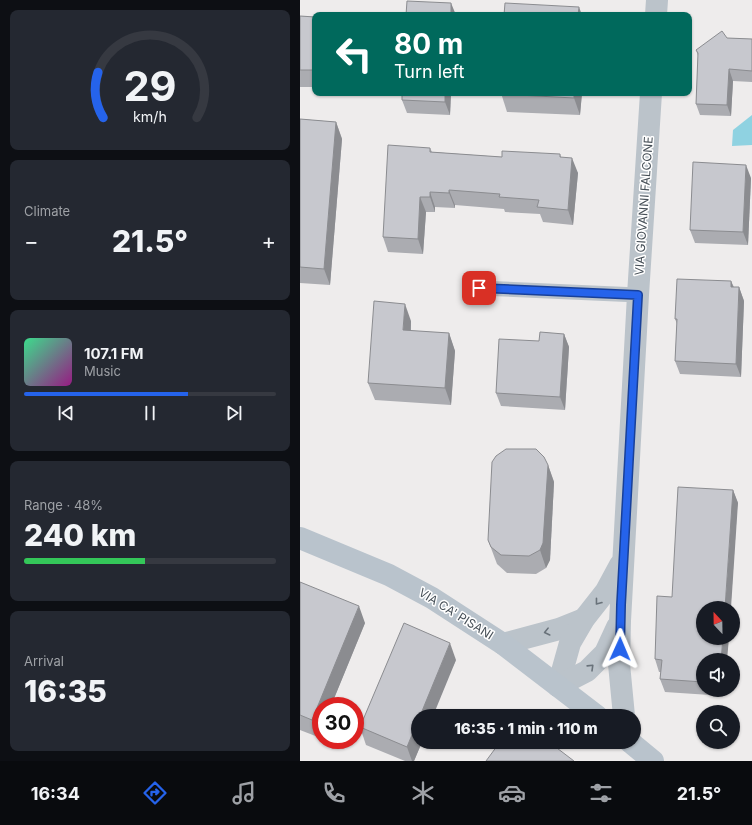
<!DOCTYPE html>
<meta charset="utf-8">
<style>
:root{--surface:#171b24;--page:#242831;--text:#f1f3f6;--muted:#9ea1a6;--line:#363941;--accent:#2563eb}
body{margin:0;font-family:Inter,sans-serif;background:var(--page);color:var(--text);height:100vh;display:flex;flex-direction:column;font-size:15px;white-space:nowrap}
*{box-sizing:border-box;margin:0}
p{font-size:13px;color:var(--muted)}
.icon{flex:none;width:22px;height:22px;fill:none;stroke:currentColor;stroke-width:2;stroke-linecap:round;stroke-linejoin:round}
.map{position:relative;flex:1;overflow:hidden}
.sheet{display:flex;flex-direction:column;gap:10px;padding:10px;background:#0d0f14;width:300px}
.sheet>*{flex:none}
.banner{position:absolute;left:12px;top:12px;width:380px;height:84px;border-radius:8px;box-shadow:0 1px 3px #0004;background:#00695c;color:#fff;overflow:hidden}
.needle{width:26px;rotate:338deg}
.tools{position:absolute;left:396px;top:601px;display:grid;gap:8px}
.tools a{display:grid;place-items:center;width:44px;height:44px;border-radius:50%;background:var(--surface);box-shadow:0 1px 3px #0004;font-size:20px}
.speed{position:absolute;left:12px;top:697px;display:flex;gap:8px;font-size:20px;font-weight:700;text-align:center}
.speed>*{display:grid;place-content:center;width:52px;height:52px;border-radius:50%;background:var(--surface);box-shadow:0 1px 3px #0004;line-height:1}
.speed .limit{border:6px solid #d22;background:#fff;color:#111}
.pin{position:absolute;display:grid;place-items:center;width:34px;height:34px;color:#fff;margin:-17px;border-radius:8px;box-shadow:0 2px 6px #0006}
.me{position:absolute;width:44px;margin:-22px;rotate:1deg;stroke-linejoin:round;filter:drop-shadow(0 0 3px #0008)}
.turn{display:flex;align-items:center;gap:14px;height:84px;padding:0 16px;font-size:18px}
.turn .icon{width:52px;height:52px;stroke-width:2.5}
.turn b{display:block;font-size:28px;line-height:34px}
.big{font-size:30px;font-weight:800;line-height:1.1}
.sheet .widget{flex:1;display:flex;flex-direction:column;justify-content:center;gap:6px;min-width:0;padding:0 14px;border-radius:8px;background:var(--page)}
.sheet .dial{align-items:center;gap:0}
.dial svg{height:104px;overflow:visible;fill:none;stroke:var(--line);stroke-width:7;stroke-linecap:round;text-anchor:middle}
.dial text{fill:var(--text);stroke:none}
.song{display:flex;align-items:center;gap:12px}
.cover{width:48px;height:48px;border-radius:6px;background:linear-gradient(135deg,hsl(150 70% 55%),hsl(310 70% 35%))}
.played{height:4px;border-radius:2px;background:linear-gradient(90deg,var(--accent) 65%,var(--line) 65%)}
.keys{display:flex;justify-content:space-around;direction:ltr}
.heat{display:flex;justify-content:space-between;align-items:center;font-size:22px;direction:ltr}
.charge{height:6px;border-radius:3px;background:linear-gradient(90deg,#34c759 48%,var(--line) 0)}
.trip{position:absolute;left:111px;top:709px;width:230px;height:40px;border-radius:20px;background:var(--surface);box-shadow:0 1px 3px #0004;font-weight:800;line-height:40px;text-align:center}
.tabs{display:flex;height:64px;justify-content:space-around;align-items:center;background:#090b0e;color:var(--muted)}
.tabs .icon{width:28px;height:28px}
.tabs .selected{color:var(--accent)}
.tabs b{font-size:18px;color:var(--text)}
main{display:flex;flex:1;min-height:0}
.map>svg:first-child{display:block}
.water{fill:#8fd2e1}
.lines{fill:none;stroke-linecap:round;stroke-linejoin:round}
.service{stroke:#bbc3ca;stroke-width:15}
.minor{stroke:#bbc3ca;stroke-width:22}
.secondary{stroke:#b9c3cc;stroke-width:22}
.wall{fill:#abacb1}
.shaded-wall{fill:#8b8c90}
.building{fill:#c7c8ce;stroke:#8b8c90}
.oneway{stroke:#69727a}
.route-casing{stroke:#184099;stroke-width:10}
.route{stroke:#2563eb;stroke-width:7}
.labels{text-anchor:middle;stroke-width:3;stroke-linejoin:round;paint-order:stroke}
.street-label{font-size:12px;fill:#464f57;stroke:#fff}
</style>
<main>
<section class="sheet">
<div class="widget dial"><svg viewBox="0 0 100 80">
<path d="M14 69A42 42 0 1 1 86 69"/>
<path d="M14 69A42 42 0 0 1 10 34" stroke="#2563eb"/>
<text x="50" y="56" font-size="32" font-weight="700">29</text>
<text x="50" y="72" font-size="11">km/h</text>
</svg></div>
<div class="widget"><p>Climate</p>
<div class="heat"><a>−</a><b class="big">21.5°</b><a>+</a></div>
</div>
<div class="widget">
<div class="song"><i class="cover"></i><div><b>107.1 FM</b><p>Music</p></div></div>
<div class="played"></div>
<div class="keys"><svg class="icon" aria-label="previous" viewBox="0 0 24 24"><path d="M18 5L8 12l10 7zM5 5v14"/></svg><svg class="icon" aria-label="pause" viewBox="0 0 24 24"><path d="M8 5v14M16 5v14"/></svg><svg class="icon" aria-label="next" viewBox="0 0 24 24"><path d="M6 5l10 7-10 7zM19 5v14"/></svg></div>
</div>
<div class="widget"><p>Range · 48%</p><b class="big">240 km</b><div class="charge"></div></div>
<div class="widget"><p>Arrival</p><b class="big">16:35</b></div>
</section>
<div class="map">
<svg width="452" height="761" viewBox="0 0 452 761">
<rect width="100%" height="100%" fill="#eeecec"/>
<polygon class="water" points="452,115 452,145 432,146 433,130"/>
<g class="lines">
<polyline class="service" points="179,288 338,295"/>
<g class="minor">
<polyline points="356,15 357,0"/>
<polyline points="203,644 259,629 284,619"/>
<polyline points="258,686 270,643 284,619 306,591 320,565"/>
<polyline points="258,686 287,671 305,653 317,627"/>
<polyline points="324,716 319,664 320,621 338,295 351,93"/>
</g>
<g class="secondary">
<polyline points="0,538 89,575 132,598 203,644 297,716"/>
<polyline points="330,742 353,761"/>
</g>
</g>
<g class="wall">
<polygon points="0,16 15,17 15,87 0,87"/>
<polygon points="427,38 452,39 452,82 433,81 431,116 400,115 396,104 398,56 396,50"/>
<polygon points="102,93 151,93 150,115 107,113 102,100"/>
<polygon points="201,93 282,93 280,115 207,112"/>
<polygon points="0,119 36,122 42,139 30,285 0,283"/>
<polygon points="130,148 132,152 202,157 260,154 261,157 278,173 273,225 243,222 240,214 205,212 204,209 155,205 155,208 135,207 135,212 126,212 123,254 88,252 83,237"/>
<polygon points="451,178 448,245 395,243 390,230"/>
<polygon points="431,281 434,287 439,287 444,301 441,377 380,374 375,361 377,324 375,319"/>
<polygon points="111,321 111,331 149,333 155,351 151,405 75,400 68,383"/>
<polygon points="264,334 269,347 265,410 201,406 196,393 239,341"/>
<polygon points="248,465 254,482 250,560 246,568 236,574 207,573 197,564 188,540"/>
<polygon points="433,490 438,503 403,660 403,690 425,690 425,696 365,692 360,679 361,672 359,672 355,659 372,597"/>
<polygon points="0,582 65,623 18,737 0,730"/>
<polygon points="156,660 118,742 122,742 114,761 105,761 66,745 60,727"/>
</g>
<g class="shaded-wall">
<polygon points="151,3 156,15 151,15"/>
<polygon points="279,7 282,15 278,15"/>
<polygon points="429,69 433,81 431,116 427,105"/>
<polygon points="145,93 151,93 150,115 145,102"/>
<polygon points="274,93 282,93 280,115 274,98"/>
<polygon points="36,122 42,139 30,285 24,269"/>
<polygon points="272,158 278,173 273,225 268,210"/>
<polygon points="446,165 451,178 448,245 443,232"/>
<polygon points="149,190 155,205 155,208 149,193"/>
<polygon points="130,192 135,207 135,212 130,197"/>
<polygon points="120,197 126,212 123,254 118,239"/>
<polygon points="431,281 436,294 431,287"/>
<polygon points="439,287 444,301 441,377 436,364"/>
<polygon points="105,304 111,321 110,347 103,330"/>
<polygon points="149,333 155,351 151,405 145,388"/>
<polygon points="264,334 269,347 265,410 260,397"/>
<polygon points="248,465 254,482 250,560 246,568 240,550"/>
<polygon points="433,490 438,503 431,608 425,608"/>
<polygon points="59,606 65,623 31,706 21,706 21,730 18,737 12,720"/>
<polygon points="423,638 429,638 427,660 421,660"/>
<polygon points="150,643 156,660 133,716 120,716"/>
<polygon points="422,690 425,690 425,696"/>
<polygon points="118,720 118,742 122,742 114,761 112,761 107,747"/>
</g>
<g class="building">
<polygon points="107,1 151,3 151,15 106,15"/>
<polygon points="205,3 279,7 278,15 204,15"/>
<polygon points="0,16 15,17 15,70 0,70"/>
<polygon points="422,31 427,38 452,39 452,71 429,69 427,105 396,104 398,53 396,50"/>
<polygon points="102,93 145,93 145,102 102,100"/>
<polygon points="201,93 274,93 274,98 200,94"/>
<polygon points="0,119 36,122 24,269 0,267"/>
<polygon points="88,145 130,148 130,152 202,157 202,151 260,154 260,157 272,158 268,210 237,207 239,200 199,197 200,194 149,190 149,193 130,192 130,197 120,197 118,239 83,237"/>
<polygon points="393,162 446,165 443,232 390,230"/>
<polygon points="377,279 431,281 431,287 439,287 436,364 375,361 377,319 375,319"/>
<polygon points="74,301 105,304 103,330 149,333 145,388 68,383"/>
<polygon points="240,332 264,334 260,397 196,393 199,339 239,341"/>
<polygon points="206,449 236,449 244,457 248,465 243,543 240,550 229,556 201,555 191,547 188,540 192,462 196,456"/>
<polygon points="378,487 433,490 425,608 403,608 403,638 423,638 421,660 403,660 403,682 360,679 362,660 355,659 357,596 372,597"/>
<polygon points="0,582 59,606 12,720 0,715"/>
<polygon points="104,623 150,643 120,716 118,716 118,720 107,747 60,727"/>
<polygon points="200,742 249,742 274,761 186,761"/>
</g>
<defs><path id="oneway-chevron" d="M-2-3.5L2.5 0L-2 3.5" fill="none" stroke-width="1.6" stroke-linecap="round" stroke-linejoin="round"/></defs>
<g class="oneway">
<use href="#oneway-chevron" transform="translate(298 602) rotate(128)"/>
<use href="#oneway-chevron" transform="translate(247 632) rotate(166)"/>
<use href="#oneway-chevron" transform="translate(291 667) rotate(-44)"/>
</g>
<g class="lines">
<defs>
<polyline id="route" points="179,288 338,295 321,605 320,649"/>
</defs>
<use href="#route" class="route-casing"/>
<use href="#route" class="route"/>
</g>
<g class="labels">
<g class="street-label">
<text transform="translate(344 206) rotate(-86)" y="4">VIA GIOVANNI FALCONE</text>
<text transform="translate(156 614) rotate(32)" y="4">VIA CA' PISANI</text>
</g>
</g>
</svg>
<div class="tools">
<a><svg class="needle" viewBox="-14 -14 28 28"><path d="M0-13l5 13h-10z" fill="#e53935"/><path d="M0 13l5-13h-10z" fill="#9ea1a6"/></svg></a>
<a><svg class="icon" aria-label="sound" viewBox="0 0 24 24"><path d="M4 9h4l5-4v14l-5-4H4zM17 9q2 3 0 6"/></svg></a>
<a><svg class="icon" aria-label="search" viewBox="0 0 24 24"><circle cx="10" cy="10" r="6"/><path d="M15 15l6 6"/></svg></a>
</div>
<div class="speed"><div class="limit">30</div></div>
<div class="pin" style="left:179px;top:288px;background:#d93025"><svg class="icon" aria-label="arrive" viewBox="0 0 24 24"><path d="M6 21V4h12l-3 4 3 4H6"/></svg></div>
<svg class="me" style="left:320px;top:649px" viewBox="-20 -20 40 40"><path d="M0-17L14 15 0 8-14 15z" fill="#2563eb" stroke="#fff" stroke-width="4"/></svg>
<div class="trip">16:35 · 1 min · 110 m</div>
<div class="banner">
<div class="turn"><svg class="icon" aria-label="left" viewBox="0 0 24 24"><path d="M17 20v-9H6M10 6l-5 5 5 5"/></svg><div><b>80 m</b>Turn left</div></div>
</div>
</div>
</main>
<nav class="tabs">
<b>16:34</b>
<svg class="icon selected" aria-label="directions" viewBox="0 0 24 24"><path d="M12 3l9 9-9 9-9-9zM9 14v-3h6M13 9l2 2-2 2"/></svg>
<svg class="icon" aria-label="music" viewBox="0 0 24 24"><path d="M9 18V5l10-2v13"/><circle cx="6" cy="18" r="3"/><circle cx="16" cy="16" r="3"/></svg>
<svg class="icon" aria-label="phone" viewBox="0 0 24 24"><path d="M5 4h4l2 5-3 2q2 4 5 5l2-3 5 2v4C11 20 4 13 5 4z"/></svg>
<svg class="icon" aria-label="climate" viewBox="0 0 24 24"><path d="M12 3v18M4 7l16 10M4 17L20 7"/></svg>
<svg class="icon" aria-label="car" viewBox="0 0 24 24"><path d="M5 17H2v-5l4-1 3-4h7l3 4 3 1v5h-3M9 17h6M6 11h13"/><circle cx="7" cy="17" r="2"/><circle cx="17" cy="17" r="2"/></svg>
<svg class="icon" aria-label="filters" viewBox="0 0 24 24"><path d="M4 7h16M4 17h16"/><circle cx="9" cy="7" r="2"/><circle cx="15" cy="17" r="2"/></svg>
<b>21.5°</b>
</nav>
